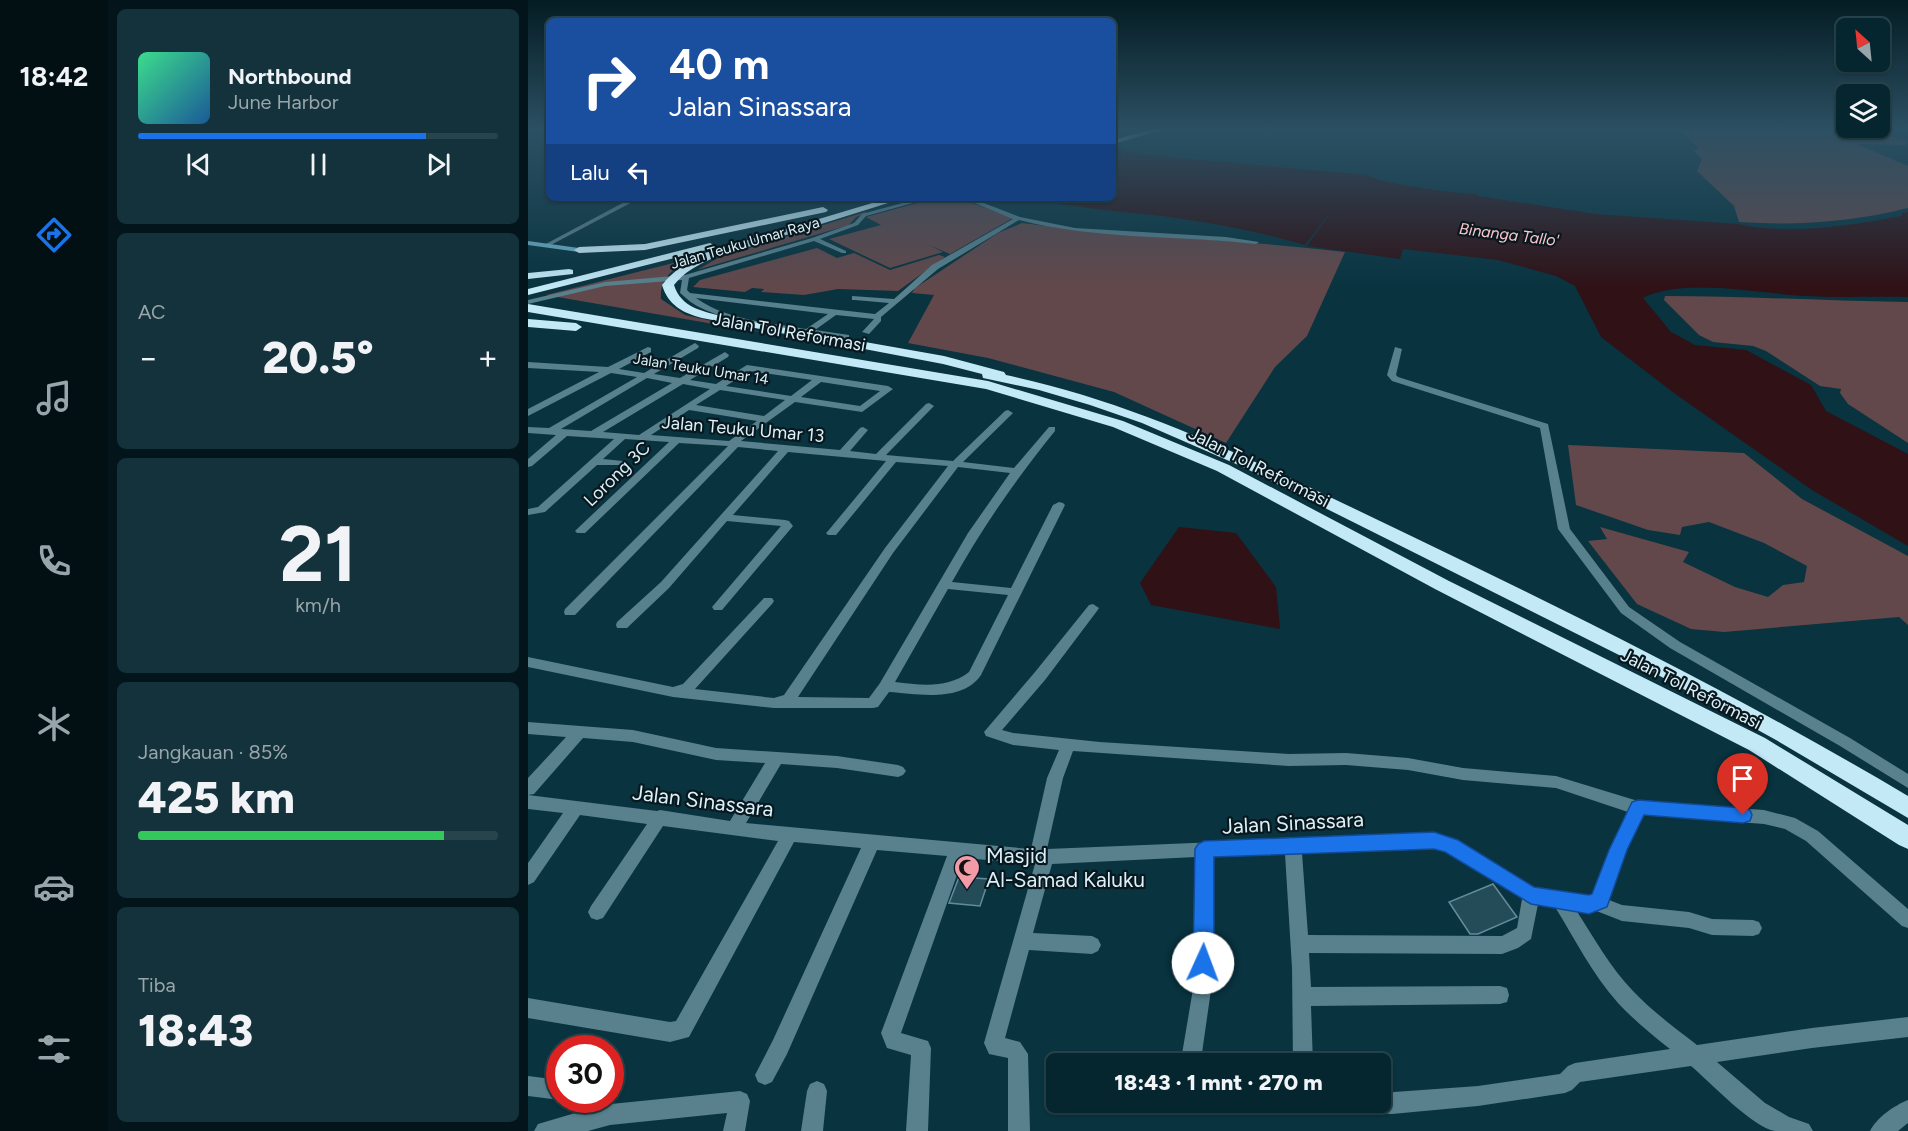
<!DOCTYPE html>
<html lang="id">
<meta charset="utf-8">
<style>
:root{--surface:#06262f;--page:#14323b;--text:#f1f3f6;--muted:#98a5aa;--line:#27434b;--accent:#1a73e8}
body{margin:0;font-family:Figtree,sans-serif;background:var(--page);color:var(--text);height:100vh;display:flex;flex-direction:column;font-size:22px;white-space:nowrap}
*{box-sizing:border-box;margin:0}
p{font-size:20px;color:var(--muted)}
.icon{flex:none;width:33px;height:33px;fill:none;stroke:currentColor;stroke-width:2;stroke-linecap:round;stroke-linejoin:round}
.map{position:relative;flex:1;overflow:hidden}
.side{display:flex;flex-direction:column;gap:9px;padding:9px;background:#03151a;width:420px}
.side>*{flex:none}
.banner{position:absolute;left:18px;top:18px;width:570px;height:183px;border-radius:9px;box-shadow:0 2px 4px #0004,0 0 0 2px var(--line);background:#1a4fa0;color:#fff;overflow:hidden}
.needle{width:39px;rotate:333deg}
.buttons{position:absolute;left:1308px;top:18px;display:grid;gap:12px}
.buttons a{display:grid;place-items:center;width:54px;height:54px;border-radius:9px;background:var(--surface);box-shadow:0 2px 4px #0004,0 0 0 2px var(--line);font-size:30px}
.speed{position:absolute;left:18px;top:1035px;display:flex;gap:12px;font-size:30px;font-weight:700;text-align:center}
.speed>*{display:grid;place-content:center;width:78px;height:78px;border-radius:50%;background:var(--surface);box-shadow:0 2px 4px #0004,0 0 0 2px var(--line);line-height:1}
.speed .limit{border:9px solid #d22;background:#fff;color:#111}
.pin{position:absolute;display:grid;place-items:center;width:51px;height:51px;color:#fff;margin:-62px -26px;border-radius:50% 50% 50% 0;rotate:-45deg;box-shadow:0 0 6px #0007}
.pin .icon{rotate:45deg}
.me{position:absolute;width:66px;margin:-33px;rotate:2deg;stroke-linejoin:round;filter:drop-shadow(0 0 4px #0008)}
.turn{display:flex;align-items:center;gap:21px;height:126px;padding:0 24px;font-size:27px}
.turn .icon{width:78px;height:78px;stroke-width:2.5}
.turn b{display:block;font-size:42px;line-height:51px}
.then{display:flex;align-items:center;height:57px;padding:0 24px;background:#0003;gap:12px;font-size:22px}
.big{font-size:45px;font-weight:800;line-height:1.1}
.side .tile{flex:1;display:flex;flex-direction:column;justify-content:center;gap:9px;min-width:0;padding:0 21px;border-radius:9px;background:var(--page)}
.side .dial{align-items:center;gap:0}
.dial b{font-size:78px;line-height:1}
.song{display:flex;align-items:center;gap:18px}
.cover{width:72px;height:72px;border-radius:9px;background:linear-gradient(135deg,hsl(150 70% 55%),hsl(210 70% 35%))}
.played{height:6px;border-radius:3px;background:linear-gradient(90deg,var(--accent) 80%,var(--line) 80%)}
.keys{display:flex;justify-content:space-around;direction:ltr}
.heat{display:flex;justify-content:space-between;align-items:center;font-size:33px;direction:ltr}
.charge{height:9px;border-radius:4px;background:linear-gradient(90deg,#34c759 85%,var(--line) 0)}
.trip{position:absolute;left:518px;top:1053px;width:345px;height:60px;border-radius:9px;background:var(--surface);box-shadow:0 2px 4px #0004,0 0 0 2px var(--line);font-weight:800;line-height:60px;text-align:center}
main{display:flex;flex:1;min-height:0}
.dock{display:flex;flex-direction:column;width:108px;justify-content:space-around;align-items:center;background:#020f13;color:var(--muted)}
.dock .icon{width:42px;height:42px}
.dock .selected{color:var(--accent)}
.dock b{font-size:27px;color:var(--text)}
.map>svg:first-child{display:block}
.green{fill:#62484b}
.water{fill:#2f1116}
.building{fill:#244b58;stroke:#638c9a;stroke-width:1.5}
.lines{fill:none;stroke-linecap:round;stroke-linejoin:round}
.minor{fill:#58808d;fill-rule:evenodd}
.tertiary{fill:#58808d;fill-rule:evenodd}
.secondary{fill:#6caec4;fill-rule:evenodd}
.motorway{fill:#c3e9f6;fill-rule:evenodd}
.route{fill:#1a73e8;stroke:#114b97;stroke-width:1.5}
.labels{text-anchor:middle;stroke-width:4.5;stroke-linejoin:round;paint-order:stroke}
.far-street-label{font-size:15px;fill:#dbf0f8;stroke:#08181e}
.far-water-label{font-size:16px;font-style:italic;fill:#fdc6cd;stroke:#08181e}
.street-label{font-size:18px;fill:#dbf0f8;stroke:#08181e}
.near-street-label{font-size:21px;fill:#dbf0f8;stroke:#08181e}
.near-poi-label{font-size:21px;fill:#dbf0f8;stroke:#08181e;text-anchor:start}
</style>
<main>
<nav class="dock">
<b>18:42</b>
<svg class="icon selected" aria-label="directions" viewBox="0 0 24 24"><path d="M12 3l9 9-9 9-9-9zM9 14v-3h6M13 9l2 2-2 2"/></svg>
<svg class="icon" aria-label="music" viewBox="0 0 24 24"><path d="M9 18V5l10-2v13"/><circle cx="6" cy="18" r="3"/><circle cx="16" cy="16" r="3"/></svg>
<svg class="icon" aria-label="phone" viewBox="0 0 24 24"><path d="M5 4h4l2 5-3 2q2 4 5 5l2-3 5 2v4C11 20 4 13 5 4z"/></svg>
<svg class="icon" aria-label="climate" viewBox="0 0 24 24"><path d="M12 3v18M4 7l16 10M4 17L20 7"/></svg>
<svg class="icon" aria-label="car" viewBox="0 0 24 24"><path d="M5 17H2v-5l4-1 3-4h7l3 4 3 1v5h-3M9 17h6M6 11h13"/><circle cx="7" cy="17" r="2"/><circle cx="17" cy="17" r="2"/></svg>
<svg class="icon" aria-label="filters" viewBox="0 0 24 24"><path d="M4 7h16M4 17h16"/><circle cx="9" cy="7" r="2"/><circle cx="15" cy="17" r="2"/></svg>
</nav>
<section class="side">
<div class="tile">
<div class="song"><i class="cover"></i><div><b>Northbound</b><p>June Harbor</p></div></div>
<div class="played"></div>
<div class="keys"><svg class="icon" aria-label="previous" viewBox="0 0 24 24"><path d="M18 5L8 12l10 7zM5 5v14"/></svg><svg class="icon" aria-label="pause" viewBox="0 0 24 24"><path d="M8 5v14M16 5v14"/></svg><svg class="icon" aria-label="next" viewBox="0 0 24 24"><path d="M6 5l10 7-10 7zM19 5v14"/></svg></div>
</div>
<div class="tile"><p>AC</p>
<div class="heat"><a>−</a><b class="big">20.5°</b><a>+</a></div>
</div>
<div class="tile dial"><b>21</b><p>km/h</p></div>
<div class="tile"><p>Jangkauan · 85%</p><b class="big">425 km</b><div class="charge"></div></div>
<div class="tile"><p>Tiba</p><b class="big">18:43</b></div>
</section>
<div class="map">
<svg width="1380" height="1131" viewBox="0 0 1380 1131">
<rect width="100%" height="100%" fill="#08333f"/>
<g class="green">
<path d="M1151,130H1332L1380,141L1379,145L1329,144L1380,166V208C1324,222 1268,226 1211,222L1206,206L1169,171L1174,159L1166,151L1171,148Z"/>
<polygon points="408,198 430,198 485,218 422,254 401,245 415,252 362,268 301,239 353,225 338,217"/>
<polygon points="337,212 339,213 328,217 321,225 169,270 190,258"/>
<path d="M494,223C601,237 710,239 817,252L779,336L747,367L698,443L586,392L460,358L380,343L406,295L384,293L387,288L470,233Z"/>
<polygon points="289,248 309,258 326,253 362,270 411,255 417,257 370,291 310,289 276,295 233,292 236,289 224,288 217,292 165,287 172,280"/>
<path d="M177,255C154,265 131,271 133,299L157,315L237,333L18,295Z"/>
<path d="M1137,296C1218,296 1299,301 1380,302V443L1320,404L1312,393L1313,389L1292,386L1238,351L1225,346L1185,342L1171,335L1136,300Z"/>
<polygon points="1040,445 1216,453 1274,499 1380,556 1380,625 1371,617 1196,632 1163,629 1109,604 1060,541 1079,539 1072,527 1161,552 1155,562 1207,587 1240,597 1255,585 1276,582 1279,566 1236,543 1181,522 1154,527 1152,535 1120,530 1048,505"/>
</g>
<g class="water">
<path d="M585,149L618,155L840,175C848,183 932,194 948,194L950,196L1067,214L1210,224C1260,236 1324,225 1374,216V213L1380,212V297C1346,296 1312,298 1279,296C1232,294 1156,277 1115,298L1143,332L1167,345L1218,350L1283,385L1298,411L1380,454V546L1284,490L1146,393L1073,337L1047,286L1028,276L970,260L875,249L872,259L779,246L805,209L777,245C728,231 676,221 625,215C583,211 544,207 503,198H585Z"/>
<polygon points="651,527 708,533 748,587 752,629 623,605 612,583"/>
</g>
<g class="building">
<polygon points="431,877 461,879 452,906 421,903"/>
<polygon points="965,884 989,917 950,934 942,934 921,902"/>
</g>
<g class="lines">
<g class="minor">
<polygon points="0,130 6,130 0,133"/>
<path d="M393,198H403L338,216L330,225L292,239L318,251V253H314L286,241L161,278L159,290L162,293L347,314L361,303L327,300H324V296L366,299L404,265L485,219L434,198H443L492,217L547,228L698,237L731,242L728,244C649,235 569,240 491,220L410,269L353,317V321L341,334L334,332L346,319L308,315L287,330L321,335V339H318C271,333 214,328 171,307C163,303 158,298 152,293L154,280L77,286L0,304V300L77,282L157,275L284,238L326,223L334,214ZM168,298L300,314L278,329C243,323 198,320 168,298Z"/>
<path d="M167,343L171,346L170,348L126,374L152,378L197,352L201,355L200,357L162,380L188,384L219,365L360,386L365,389L334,412L267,402L213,441L312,450L332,428L335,427L340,430L322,451L348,454L398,404L401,403L406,406L404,408L358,455L425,461L477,411L480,410L485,413L483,415L435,462L486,468L521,427H527V431C488,479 454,528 424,582L483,588L525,505L531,502L535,503L537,505L453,675C434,703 389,694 361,692L350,707L345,708H246L145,697L0,667V657L145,687L155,684L236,598H244L246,601L244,604L167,689L246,698L256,695L357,548L420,466L368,462L308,535H300L298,533L300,531L358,461L260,452L205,515L257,520L261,521L265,526L194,610H186L184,607L253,526L199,521L141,588L99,628H89L88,625L89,622L133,582L250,451L210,447L47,615H37L36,612L37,609L200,446L151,443L57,533H49L47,531L49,529L141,442L97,439L75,459L95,461L96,463L95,465H69L17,512L0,515V509L10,507L86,439L39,436L4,466L0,467V459L28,435L0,433V427L21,428L109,377L83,373L0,416V409L71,372L0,368V362L80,367L120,347L123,348V352L91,369L116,373ZM221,371L284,380L263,396L198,386ZM119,378L144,383L63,431L33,429ZM293,382L352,391L332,406L273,397ZM155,384L182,389L111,435L75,432ZM192,390L257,400L236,416L168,405ZM161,410L229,421L201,441L123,435ZM430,467L482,473L440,533L352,683L341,698L270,697L365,553ZM420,589L480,595L441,672C419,689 393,685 367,682Z"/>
<polygon points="867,347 874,349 868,375 870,377 1020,424 1042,529 1101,607 1152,642 1322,738 1380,774 1380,788 1312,746 1142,648 1093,613 1030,529 1012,428 864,381 859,375"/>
<path d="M565,604L571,608L569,611L517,680L474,730L485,733L572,742L761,754L818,753L880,758L935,768L1028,776L1110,801L1236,810L1267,818L1290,831L1380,909V928L1374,926L1278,841L1257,829L1236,824L1115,815L1098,850L1081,900L1094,905L1161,912L1184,919L1225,920L1231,922L1234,928L1231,934L1225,936L1184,935L1161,928L1094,921L1066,910L1061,912L1048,910C1066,938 1082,967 1105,991C1124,1011 1147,1028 1169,1045L1284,1028L1380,1017V1037L1284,1048L1189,1062L1237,1103L1261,1117L1281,1124L1285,1131C1273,1131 1259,1131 1247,1131C1225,1128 1182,1082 1163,1066L1052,1082L1044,1090L1037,1093L950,1106L864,1114L783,1112L776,1109L773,1102H852V1093L950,1086L1032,1074L1040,1066L1047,1063L1142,1049C1124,1035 1106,1020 1090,1003C1064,974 1047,939 1027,907L1010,904L1003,939L990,948L974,954L781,953L783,987L972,986L979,988L981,995L979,1002L972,1004L783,1006L785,1064H765L764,968L757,854L684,857V983L673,1060L672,1064H654L653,1060L666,983L668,857L524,864L505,933L564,936L570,939L573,945L570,951L564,954L501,950L477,1038L492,1042L500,1054L502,1131H480V1058L461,1054L456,1043L507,864L435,858L373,1033L400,1041L403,1048L400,1131H378L383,1055L359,1048L353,1033L419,856L349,850L259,1054L244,1082L237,1085L230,1082L227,1075L245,1040L333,848L266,842L161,1037L142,1042L0,1018V998L142,1022L148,1021L250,841L135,826L75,918L69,920L63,918L60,912L63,906L119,824L52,815L6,882L0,885V863L35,813L0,809V795L129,811L132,810L202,821L237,763L188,760L105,742L55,738L6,794L0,795V778L38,737L0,734V722L105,730L188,748L309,756L370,765L375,767L378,771L375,775L370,777L309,768L253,764L218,823L503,849L519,778L531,750L485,745L458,736L456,732L507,672L561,605ZM545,751L761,766L818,765L880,770L935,780L1028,788L1100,812L1082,850L1065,894L1061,896L1006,888L929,841L906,833L519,849L535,778ZM906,847L917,851L994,899L989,928L974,936L780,935L774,853Z"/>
<polygon points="0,1076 32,1080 32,1100 34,1100 32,1100 0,1096"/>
<polygon points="289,1081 296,1084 299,1091 295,1131 273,1131 279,1091 282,1084"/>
<polygon points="212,1091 219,1094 222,1101 217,1131 195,1131 199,1113 82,1125 60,1131 6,1131 10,1124 54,1111 47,1107 44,1100 74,1100 83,1104"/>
<path d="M1380,1100V1123L1370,1131H1342C1348,1118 1367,1105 1380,1100Z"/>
</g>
<polygon class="tertiary" points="104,198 112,198 19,247 14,246"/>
<polygon class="secondary" points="0,241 51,248 54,250 51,252 0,245"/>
<g class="motorway">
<polygon points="621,130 634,130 585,144 585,140"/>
<path d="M361,198H376L185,258C170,265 156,272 146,285C153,308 175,311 196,317L416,356L476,372L478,375C620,405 747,471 877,533C1048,615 1217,699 1380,796V818L1248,740L1121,670L715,467L614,423L562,405L511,390L455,378L454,374L415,364L174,318C155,313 140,305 134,285C146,270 160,261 177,253Z"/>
<polygon points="295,207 300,210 298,212 117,250 51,253 46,250 51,247 117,244"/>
<polygon points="182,243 187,246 186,248 0,295 0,289"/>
<polygon points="41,269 45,270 45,274 0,279 0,273"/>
<polygon points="0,304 460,381 595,421 701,465 921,581 1237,738 1380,825 1380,849 1371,845 1221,750 907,589 689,471 585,427 458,389 0,312"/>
<polygon points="0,319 48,323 54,327 48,331 0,327"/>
</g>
</g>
<linearGradient id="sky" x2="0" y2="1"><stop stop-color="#041c23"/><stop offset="0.45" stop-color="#2c5063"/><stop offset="1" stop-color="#2c5063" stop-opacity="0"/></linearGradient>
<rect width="1380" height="288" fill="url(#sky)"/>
<polygon class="route" points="1110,800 1215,808 1222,810 1224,815 1222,821 1215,823 1116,815 1099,850 1079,907 1061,914 1003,904 917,852 906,849 686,857 686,963 683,970 675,973 668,970 665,963 667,849 670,844 676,841 906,832 930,840 1006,887 1061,895 1064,894 1081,850 1104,802"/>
<defs>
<symbol id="mosque-pin" viewBox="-11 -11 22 30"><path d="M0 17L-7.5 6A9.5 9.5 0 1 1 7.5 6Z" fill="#f39aa7" stroke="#08181e"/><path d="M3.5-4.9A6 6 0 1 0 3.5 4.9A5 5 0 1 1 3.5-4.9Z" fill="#111"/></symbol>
</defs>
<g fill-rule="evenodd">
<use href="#mosque-pin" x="424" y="853" width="30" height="40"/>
</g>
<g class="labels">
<g class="far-street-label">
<text transform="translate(217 243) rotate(-16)" y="5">Jalan Teuku Umar Raya</text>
<text transform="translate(173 369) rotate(9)" y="5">Jalan Teuku Umar 14</text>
</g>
<g class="far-water-label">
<text transform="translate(981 234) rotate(7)" y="6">Binanga Tallo'</text>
</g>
<g class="street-label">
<text transform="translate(261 332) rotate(10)" y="6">Jalan Tol Reformasi</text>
<text transform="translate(215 429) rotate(5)" y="6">Jalan Teuku Umar 13</text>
<text transform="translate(731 467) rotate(27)" y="6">Jalan Tol Reformasi</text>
<text transform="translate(89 474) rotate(-44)" y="6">Lorong 3C</text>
<text transform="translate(1163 689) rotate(27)" y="6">Jalan Tol Reformasi</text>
</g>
<g class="near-street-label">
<text transform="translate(175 801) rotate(7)" y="7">Jalan Sinassara</text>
<text transform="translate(765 823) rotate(-3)" y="7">Jalan Sinassara</text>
</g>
<g class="near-poi-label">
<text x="458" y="863">Masjid<tspan x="458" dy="24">Al-Samad Kaluku</tspan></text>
</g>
</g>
</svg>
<div class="buttons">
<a><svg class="needle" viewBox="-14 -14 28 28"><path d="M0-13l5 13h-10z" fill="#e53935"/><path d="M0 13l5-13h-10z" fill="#98a5aa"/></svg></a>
<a><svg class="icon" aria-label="layers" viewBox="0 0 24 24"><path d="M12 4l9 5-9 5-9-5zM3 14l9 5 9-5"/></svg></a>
</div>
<div class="speed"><div class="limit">30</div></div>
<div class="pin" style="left:1215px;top:815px;background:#d93025"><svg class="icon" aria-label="arrive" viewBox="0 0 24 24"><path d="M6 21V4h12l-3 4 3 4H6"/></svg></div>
<svg class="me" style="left:675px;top:963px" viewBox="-20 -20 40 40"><circle r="19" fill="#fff"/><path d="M0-13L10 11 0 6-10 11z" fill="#1a73e8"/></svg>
<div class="trip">18:43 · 1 mnt · 270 m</div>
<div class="banner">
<div class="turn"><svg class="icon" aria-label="right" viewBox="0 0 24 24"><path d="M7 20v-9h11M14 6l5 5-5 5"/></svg><div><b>40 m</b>Jalan Sinassara</div></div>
<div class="then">Lalu<svg class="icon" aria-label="left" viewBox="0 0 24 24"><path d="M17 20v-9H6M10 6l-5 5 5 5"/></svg></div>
</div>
</div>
</main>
